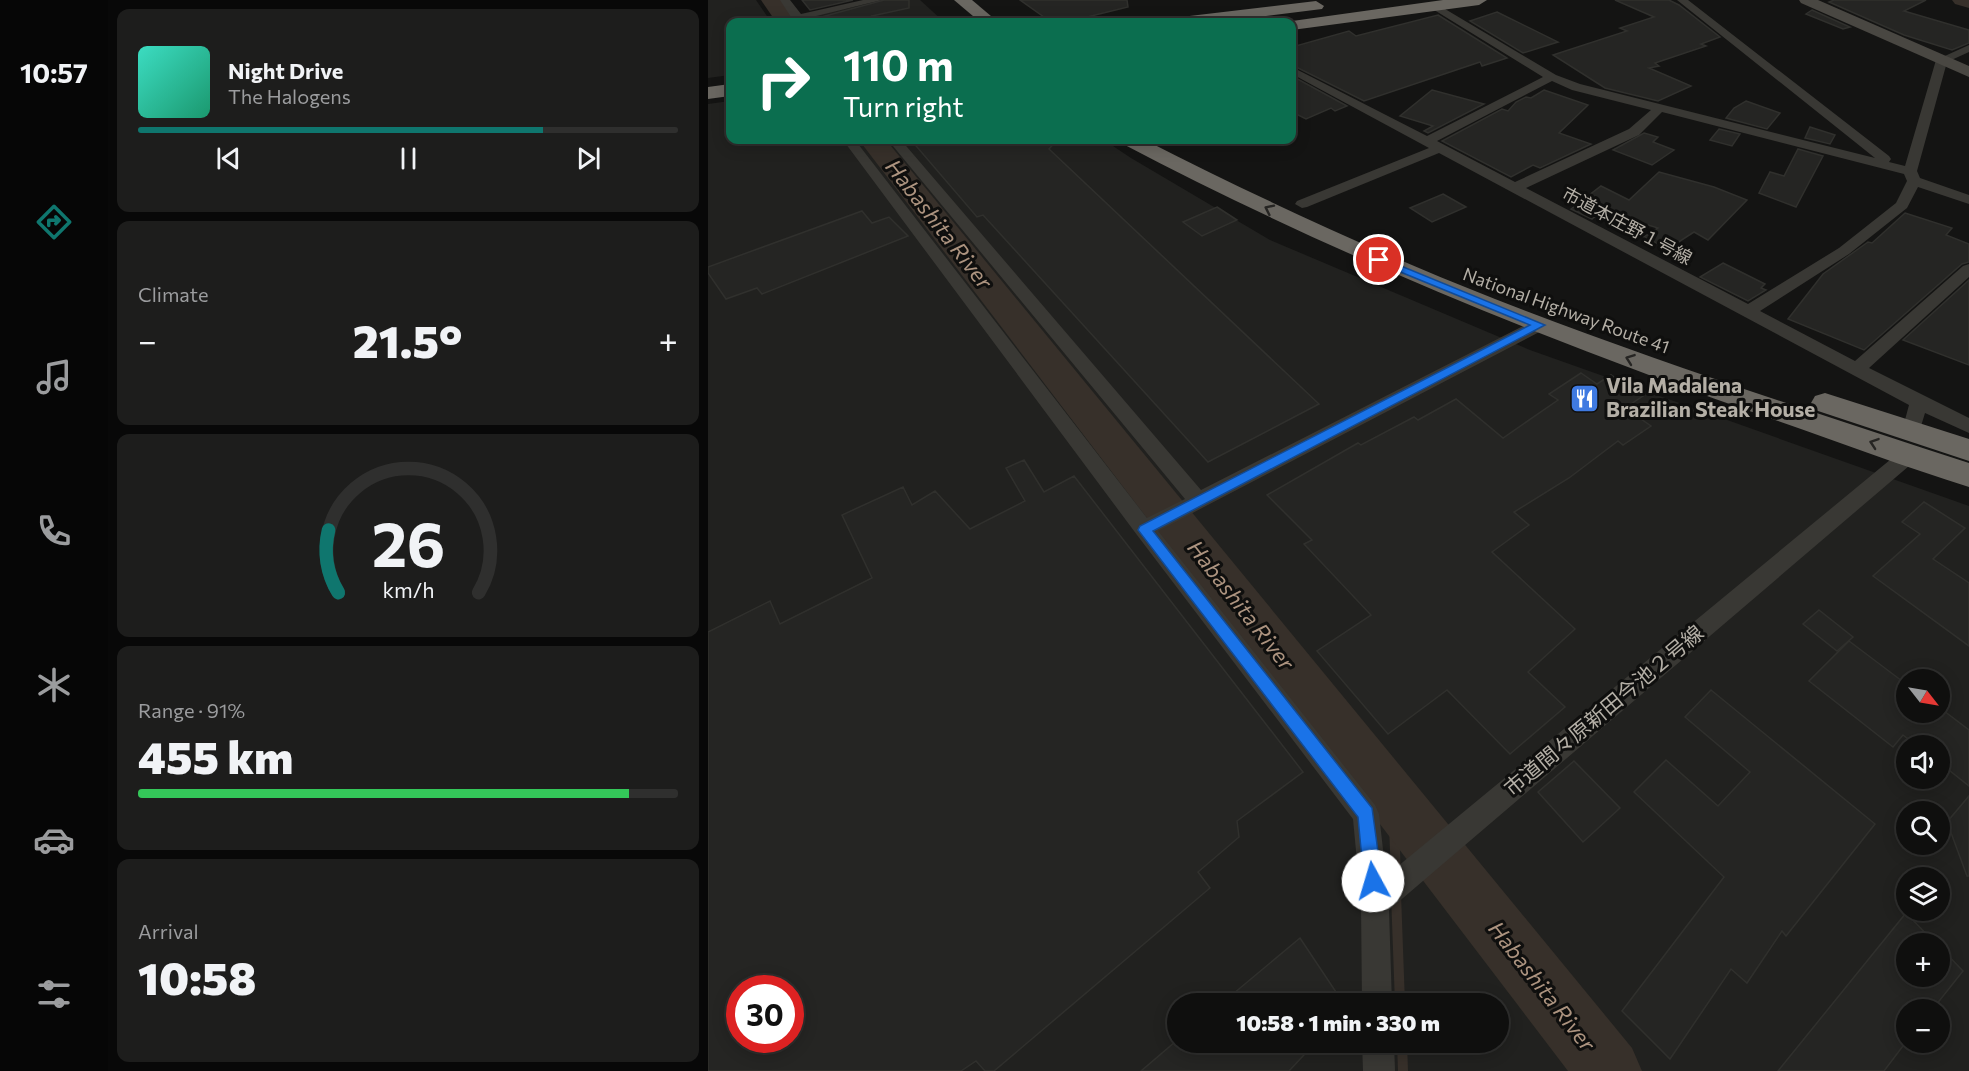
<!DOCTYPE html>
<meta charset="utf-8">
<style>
:root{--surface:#0f0f0e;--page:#1d1d1c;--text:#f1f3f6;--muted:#9b9c9e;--line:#2f2f2e;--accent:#0f766e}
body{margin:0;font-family:Commissioner,"Noto Sans JP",sans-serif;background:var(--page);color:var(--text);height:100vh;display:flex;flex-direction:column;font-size:22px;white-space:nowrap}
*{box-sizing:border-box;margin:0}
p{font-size:20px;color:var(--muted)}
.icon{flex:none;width:33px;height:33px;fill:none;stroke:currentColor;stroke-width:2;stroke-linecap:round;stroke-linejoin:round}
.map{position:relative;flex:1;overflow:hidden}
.panel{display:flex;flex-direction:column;gap:9px;padding:9px;background:#080808;width:600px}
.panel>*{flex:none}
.guide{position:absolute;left:18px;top:18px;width:570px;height:126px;border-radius:12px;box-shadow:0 3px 15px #0003,0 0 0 2px var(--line);background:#0b6e4f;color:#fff;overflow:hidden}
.needle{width:39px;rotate:121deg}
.controls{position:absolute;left:1188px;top:669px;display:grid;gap:12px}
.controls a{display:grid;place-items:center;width:54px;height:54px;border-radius:50%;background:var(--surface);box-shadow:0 3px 15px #0003,0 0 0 2px var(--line);font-size:30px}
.speed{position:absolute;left:18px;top:975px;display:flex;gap:12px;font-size:30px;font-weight:700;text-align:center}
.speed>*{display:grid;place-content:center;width:78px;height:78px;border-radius:50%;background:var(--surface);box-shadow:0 3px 15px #0003,0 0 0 2px var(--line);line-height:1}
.speed .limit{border:9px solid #d22;background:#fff;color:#111}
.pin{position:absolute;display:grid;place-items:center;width:51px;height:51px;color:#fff;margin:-26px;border:3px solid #fff;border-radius:50%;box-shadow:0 2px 6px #0007}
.me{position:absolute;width:66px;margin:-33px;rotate:354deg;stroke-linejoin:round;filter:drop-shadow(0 0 4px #0008)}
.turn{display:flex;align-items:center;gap:21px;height:126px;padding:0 18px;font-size:27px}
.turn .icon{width:78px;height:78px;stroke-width:2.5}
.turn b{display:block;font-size:42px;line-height:51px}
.big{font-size:45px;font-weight:800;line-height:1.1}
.panel .card{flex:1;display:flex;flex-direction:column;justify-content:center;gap:9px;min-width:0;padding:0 21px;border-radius:12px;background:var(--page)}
.panel .dial{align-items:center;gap:0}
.dial svg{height:156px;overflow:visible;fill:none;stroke:var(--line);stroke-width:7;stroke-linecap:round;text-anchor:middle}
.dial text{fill:var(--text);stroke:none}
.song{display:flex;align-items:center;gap:18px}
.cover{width:72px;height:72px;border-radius:9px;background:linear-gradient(135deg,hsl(170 70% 55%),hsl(160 70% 35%))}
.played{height:6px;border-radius:3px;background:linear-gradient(90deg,var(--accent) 75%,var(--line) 75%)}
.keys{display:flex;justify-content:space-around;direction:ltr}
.heat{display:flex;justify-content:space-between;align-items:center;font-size:33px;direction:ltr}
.charge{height:9px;border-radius:4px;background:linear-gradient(90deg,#34c759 91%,var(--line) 0)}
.trip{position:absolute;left:459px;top:993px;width:342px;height:60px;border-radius:30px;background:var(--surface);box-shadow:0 3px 15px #0003,0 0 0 2px var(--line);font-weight:800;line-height:60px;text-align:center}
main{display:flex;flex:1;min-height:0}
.tabs{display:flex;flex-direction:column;width:108px;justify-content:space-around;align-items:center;background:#060606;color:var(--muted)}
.tabs .icon{width:42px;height:42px}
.tabs .active{color:var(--accent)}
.tabs b{font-size:27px;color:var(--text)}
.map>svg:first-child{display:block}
.built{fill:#21211f;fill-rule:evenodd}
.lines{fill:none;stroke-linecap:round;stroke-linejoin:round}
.stream{stroke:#37302a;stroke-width:10}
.river{fill:#37302a;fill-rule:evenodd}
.building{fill:#252523;stroke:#30302d;stroke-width:1.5;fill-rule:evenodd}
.street{fill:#393834;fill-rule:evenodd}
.secondary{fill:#494742;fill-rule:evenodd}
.highway{fill:#6a6761;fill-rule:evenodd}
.oneway{stroke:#262523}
.route{fill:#1a73e8;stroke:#114b97;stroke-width:1.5}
.labels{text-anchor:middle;stroke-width:6;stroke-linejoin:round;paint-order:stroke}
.far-street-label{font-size:18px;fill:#b4afa6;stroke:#0f0f0e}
.poi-label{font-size:21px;font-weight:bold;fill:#b4afa6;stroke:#0f0f0e;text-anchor:start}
.street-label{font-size:21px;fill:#b4afa6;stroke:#0f0f0e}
.water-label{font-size:22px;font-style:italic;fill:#ac937f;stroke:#0f0f0e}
</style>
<main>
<nav class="tabs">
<b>10:57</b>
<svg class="icon active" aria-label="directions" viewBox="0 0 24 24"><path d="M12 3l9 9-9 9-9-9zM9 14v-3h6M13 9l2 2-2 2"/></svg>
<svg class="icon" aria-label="music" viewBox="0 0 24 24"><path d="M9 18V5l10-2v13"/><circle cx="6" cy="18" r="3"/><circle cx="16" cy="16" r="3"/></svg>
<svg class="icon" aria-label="phone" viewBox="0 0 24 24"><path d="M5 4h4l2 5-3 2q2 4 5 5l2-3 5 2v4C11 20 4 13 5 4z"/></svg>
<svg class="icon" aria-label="climate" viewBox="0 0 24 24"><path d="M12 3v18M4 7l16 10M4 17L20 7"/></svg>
<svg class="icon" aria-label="car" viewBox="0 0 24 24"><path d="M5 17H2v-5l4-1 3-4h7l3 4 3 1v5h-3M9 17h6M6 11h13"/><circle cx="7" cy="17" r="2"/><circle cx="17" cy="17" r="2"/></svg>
<svg class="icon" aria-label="filters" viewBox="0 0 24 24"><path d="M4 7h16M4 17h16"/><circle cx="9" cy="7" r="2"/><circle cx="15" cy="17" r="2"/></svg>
</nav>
<section class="panel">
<div class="card">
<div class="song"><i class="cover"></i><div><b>Night Drive</b><p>The Halogens</p></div></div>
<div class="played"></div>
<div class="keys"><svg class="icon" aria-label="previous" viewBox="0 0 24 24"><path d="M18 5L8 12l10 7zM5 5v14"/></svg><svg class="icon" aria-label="pause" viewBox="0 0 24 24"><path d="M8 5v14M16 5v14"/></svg><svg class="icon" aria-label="next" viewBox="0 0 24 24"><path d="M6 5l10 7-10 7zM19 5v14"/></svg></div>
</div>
<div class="card"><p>Climate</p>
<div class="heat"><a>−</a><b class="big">21.5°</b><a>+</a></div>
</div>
<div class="card dial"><svg viewBox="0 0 100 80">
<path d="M14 69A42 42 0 1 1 86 69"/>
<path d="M14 69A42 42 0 0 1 9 37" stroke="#0f766e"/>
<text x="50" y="56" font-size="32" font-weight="700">26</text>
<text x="50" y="72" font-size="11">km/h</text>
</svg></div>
<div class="card"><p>Range · 91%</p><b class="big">455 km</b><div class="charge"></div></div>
<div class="card"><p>Arrival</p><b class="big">10:58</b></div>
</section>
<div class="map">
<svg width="1261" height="1071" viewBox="0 0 1261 1071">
<rect width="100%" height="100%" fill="#141413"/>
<g class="built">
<polygon points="0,0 48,0 63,22 22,22 22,75 0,78"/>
<polygon points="177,0 212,0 236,22 98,22 94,18"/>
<path d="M22,101V140H396L423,158L562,240L822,350L1261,506V1071H0V104ZM1198,680H1232V712H1198ZM1198,746H1232V778H1198ZM1198,812H1232V844H1198ZM1198,878H1232V910H1198ZM1198,944H1232V976H1198ZM32,988H82V1040H32ZM470,1004H790V1042H470ZM1198,1010H1232V1042H1198Z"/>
</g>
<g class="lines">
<g class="stream">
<polyline points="685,800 688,876"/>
<polyline points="688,894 692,1004"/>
<polyline points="694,1042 695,1071"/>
</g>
<g class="river">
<polygon points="53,0 74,0 90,22 68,22"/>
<polygon points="1244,0 1261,0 1261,8 1247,4"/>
<polygon points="151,140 178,140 924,1048 934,1071 860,1071"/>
</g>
</g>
<g class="building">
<polygon points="94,0 145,0 102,10"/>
<polygon points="176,0 201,0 201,8 164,16 171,22 113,22 110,18"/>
<polygon points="312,0 419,0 420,7 359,22 343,22"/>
<polygon points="907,0 961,0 971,5 1012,37 993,44 998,46 947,63 951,66 941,68 983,86 950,101 897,88 845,55 919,31 912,28 946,17"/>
<polygon points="1126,0 1218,0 1196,11 1261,30 1261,43 1244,50 1196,35 1121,2"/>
<polygon points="1104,10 1142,27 1135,29 1098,14"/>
<polygon points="789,12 850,42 815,53 762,21"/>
<polygon points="730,15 799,58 774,66 772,62 656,101 584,65 584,47 641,31 648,36"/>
<polygon points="584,76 639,106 627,111 623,108 598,119 584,112"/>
<polygon points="724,90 776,104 720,133 716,131 725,126 692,116"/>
<polygon points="836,90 880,105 851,133 883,144 832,168 825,165 803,177 734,141 794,109 800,111 808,102 818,97 823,98"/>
<polygon points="1038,101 1072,113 1059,129 1018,118 1026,108"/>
<polygon points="1102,127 1127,135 1122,144 1097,138"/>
<polygon points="1011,129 1032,134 1024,146 1002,140"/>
<polygon points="936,133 950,137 945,142 966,150 944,165 905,150"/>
<polygon points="203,140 349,140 341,149 611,404 500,462 275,215 269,217"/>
<polygon points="1090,149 1115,156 1088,207 1051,193 1062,172 1076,176"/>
<polygon points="951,172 1006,187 1039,200 1000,240 986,232 960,249 936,237 950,228 894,211 884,219 863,209 893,186 921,200"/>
<polygon points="735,194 758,207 724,222 702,208"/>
<polygon points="509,207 529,220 494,236 475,222"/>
<polygon points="154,211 164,223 181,217 200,236 54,294 49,288 18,299 0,273 0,267"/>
<polygon points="1197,213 1244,228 1238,235 1261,244 1261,262 1254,264 1156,350 1080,319 1115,274 1160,242 1164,243"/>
<polygon points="1015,263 1057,284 1053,288 1058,290 1040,301 992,277"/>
<polygon points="1261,280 1261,365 1195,340"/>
<polygon points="873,373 889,384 903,375 935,396 917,408 943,426 915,445 910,441 861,478 806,512 821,525 784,552 867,629 820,672 857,707 802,754 739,690 680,734 609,651 663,615 596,544 604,540 559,495 650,443 653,445 706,417 710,420 748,399 795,438 850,400 841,394"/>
<path d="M316,460L336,492L366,476L595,772L529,821L531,837L490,872L502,888L286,1071H277L268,1061L253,1071H0V632L62,601L72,624L164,578L134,515L195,487L204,505L227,491L262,529L317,501L298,468ZM32,988H82V1040H32Z"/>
<polygon points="1216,502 1257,528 1225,559 1261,583 1261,646 1165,576 1212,534 1194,522"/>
<polygon points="1111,610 1145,637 1129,651 1095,624"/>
<polygon points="1141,641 1198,684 1198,712 1232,712 1232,708 1261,730 1261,786 1232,763 1232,746 1209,746 1195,735 1185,747 1101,681"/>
<polygon points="1003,690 1167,824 1078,936 1074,931 1039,983 1023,969 962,1059 914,1011 1016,877 926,792 958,760 1010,806 1042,772 977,717"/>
<polygon points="866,761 912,808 875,842 830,792"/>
<polygon points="1261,796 1261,876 1259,876 1239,822"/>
<polygon points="1198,913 1228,944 1198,944 1198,976 1232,976 1232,947 1255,971 1224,1010 1198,1010 1198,1042 1176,1071 1070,1071"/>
<polygon points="592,938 636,1004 513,1004"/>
<polygon points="467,1042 608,1042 581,1071 433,1071"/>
</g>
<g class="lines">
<g class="street">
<polygon points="72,0 82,0 93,14 155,0 174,0 96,19 98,22 85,20"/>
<path d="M969,0H980L1181,156L1183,159L1181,162L1197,166L1228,60L1261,45V52L1239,62L1209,171L1212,178L1261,195V204L1210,187L1199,208L1141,254L1052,311L1147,361L1255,266L1261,264V277L1161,368L1261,418V433L1217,413L1210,436L1203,438L1196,436L1194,431L1201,405L731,153L599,207L594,208L587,204L589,201L721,148L584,74V67L719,136L835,77L723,8L722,6L727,3L848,75L872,84L1167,158ZM844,81L864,90L943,110L921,129L807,182L729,141ZM954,112L1196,174L1199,181L1188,203L1131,248L1040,304L818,188L931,135Z"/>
<polygon points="135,140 147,140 439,518 477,499 180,140 193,140 493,490 825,321 837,321 839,325 837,329 450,531 667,805 671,814 678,876 1194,450 1201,448 1208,450 1211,455 1208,460 681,910 684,1004 654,1004 653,904 645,819 429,535"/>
<polygon points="654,1042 686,1042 687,1071 655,1071"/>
</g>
<polygon class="secondary" points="1091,0 1110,0 1261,66 1261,77 1093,3"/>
<g class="highway">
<polygon points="246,0 264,0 290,22 272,22"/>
<polygon points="735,0 779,0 771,5 584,30 584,22 577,22"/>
<polygon points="608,1 616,6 614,9 510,22 465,22 473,17"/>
<polygon points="22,84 22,96 0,99 0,87"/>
<path d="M412,140H437C551,198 667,252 787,299C943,360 1102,411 1261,463V487C1197,467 1133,443 1070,421C845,343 626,255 415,144Z"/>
<polygon points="1117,393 1261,439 1261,461 1107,410 1103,403 1107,396"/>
</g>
</g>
<defs><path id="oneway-chevron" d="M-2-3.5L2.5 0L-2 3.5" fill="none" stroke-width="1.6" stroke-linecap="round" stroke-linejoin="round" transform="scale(1.5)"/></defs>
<g class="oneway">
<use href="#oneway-chevron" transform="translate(561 209) rotate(-154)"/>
<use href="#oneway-chevron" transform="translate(922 359) rotate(-160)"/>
<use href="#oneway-chevron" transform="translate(1166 443) rotate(-161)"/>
</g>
<polygon class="route" points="671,257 837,325 445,531 664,808 674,881 671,888 665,890 658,888 656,881 650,817 430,530 432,526 822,325 668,262 666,260"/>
<defs>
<symbol id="restaurant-square" viewBox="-11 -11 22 22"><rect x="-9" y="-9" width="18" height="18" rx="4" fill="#3f7ae1" stroke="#0f0f0e"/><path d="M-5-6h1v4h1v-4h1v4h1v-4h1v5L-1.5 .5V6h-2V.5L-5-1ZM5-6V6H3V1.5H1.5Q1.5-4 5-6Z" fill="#fff"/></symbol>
</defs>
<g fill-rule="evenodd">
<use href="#restaurant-square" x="860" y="382" width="33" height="33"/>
</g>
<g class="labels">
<g class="far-street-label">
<text transform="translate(919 226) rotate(28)" y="6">市道本庄野１号線</text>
<text transform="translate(858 311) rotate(20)" y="6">National Highway Route 41</text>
</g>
<g class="poi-label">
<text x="898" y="393">Vila Madalena<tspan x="898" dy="24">Brazilian Steak House</tspan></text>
</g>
<g class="street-label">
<text transform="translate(896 711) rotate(-40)" y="7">市道間々原新田今池２号線</text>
</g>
<g class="water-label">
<text transform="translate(231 224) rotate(52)" y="8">Habashita River</text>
<text transform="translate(533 605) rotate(52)" y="8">Habashita River</text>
<text transform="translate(834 986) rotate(52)" y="8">Habashita River</text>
</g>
</g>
</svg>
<div class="controls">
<a><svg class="needle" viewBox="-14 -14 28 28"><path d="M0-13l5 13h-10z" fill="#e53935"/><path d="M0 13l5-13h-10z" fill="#9b9c9e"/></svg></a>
<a><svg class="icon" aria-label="sound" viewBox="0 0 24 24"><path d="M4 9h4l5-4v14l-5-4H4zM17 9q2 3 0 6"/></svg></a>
<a><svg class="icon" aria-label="search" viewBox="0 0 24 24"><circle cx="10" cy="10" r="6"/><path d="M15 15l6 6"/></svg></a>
<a><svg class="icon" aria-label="layers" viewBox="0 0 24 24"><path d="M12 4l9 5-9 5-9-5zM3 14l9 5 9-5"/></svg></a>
<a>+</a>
<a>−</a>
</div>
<div class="speed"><div class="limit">30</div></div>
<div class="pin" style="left:671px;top:260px;background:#d93025"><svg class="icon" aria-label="arrive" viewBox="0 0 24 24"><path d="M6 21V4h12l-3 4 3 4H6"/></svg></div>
<svg class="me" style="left:665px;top:881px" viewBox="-20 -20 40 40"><circle r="19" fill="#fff"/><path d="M0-13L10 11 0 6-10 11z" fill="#1a73e8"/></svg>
<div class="trip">10:58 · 1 min · 330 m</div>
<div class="guide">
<div class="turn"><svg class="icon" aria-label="right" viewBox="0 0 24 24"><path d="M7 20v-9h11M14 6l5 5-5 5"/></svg><div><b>110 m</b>Turn right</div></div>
</div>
</div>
</main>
